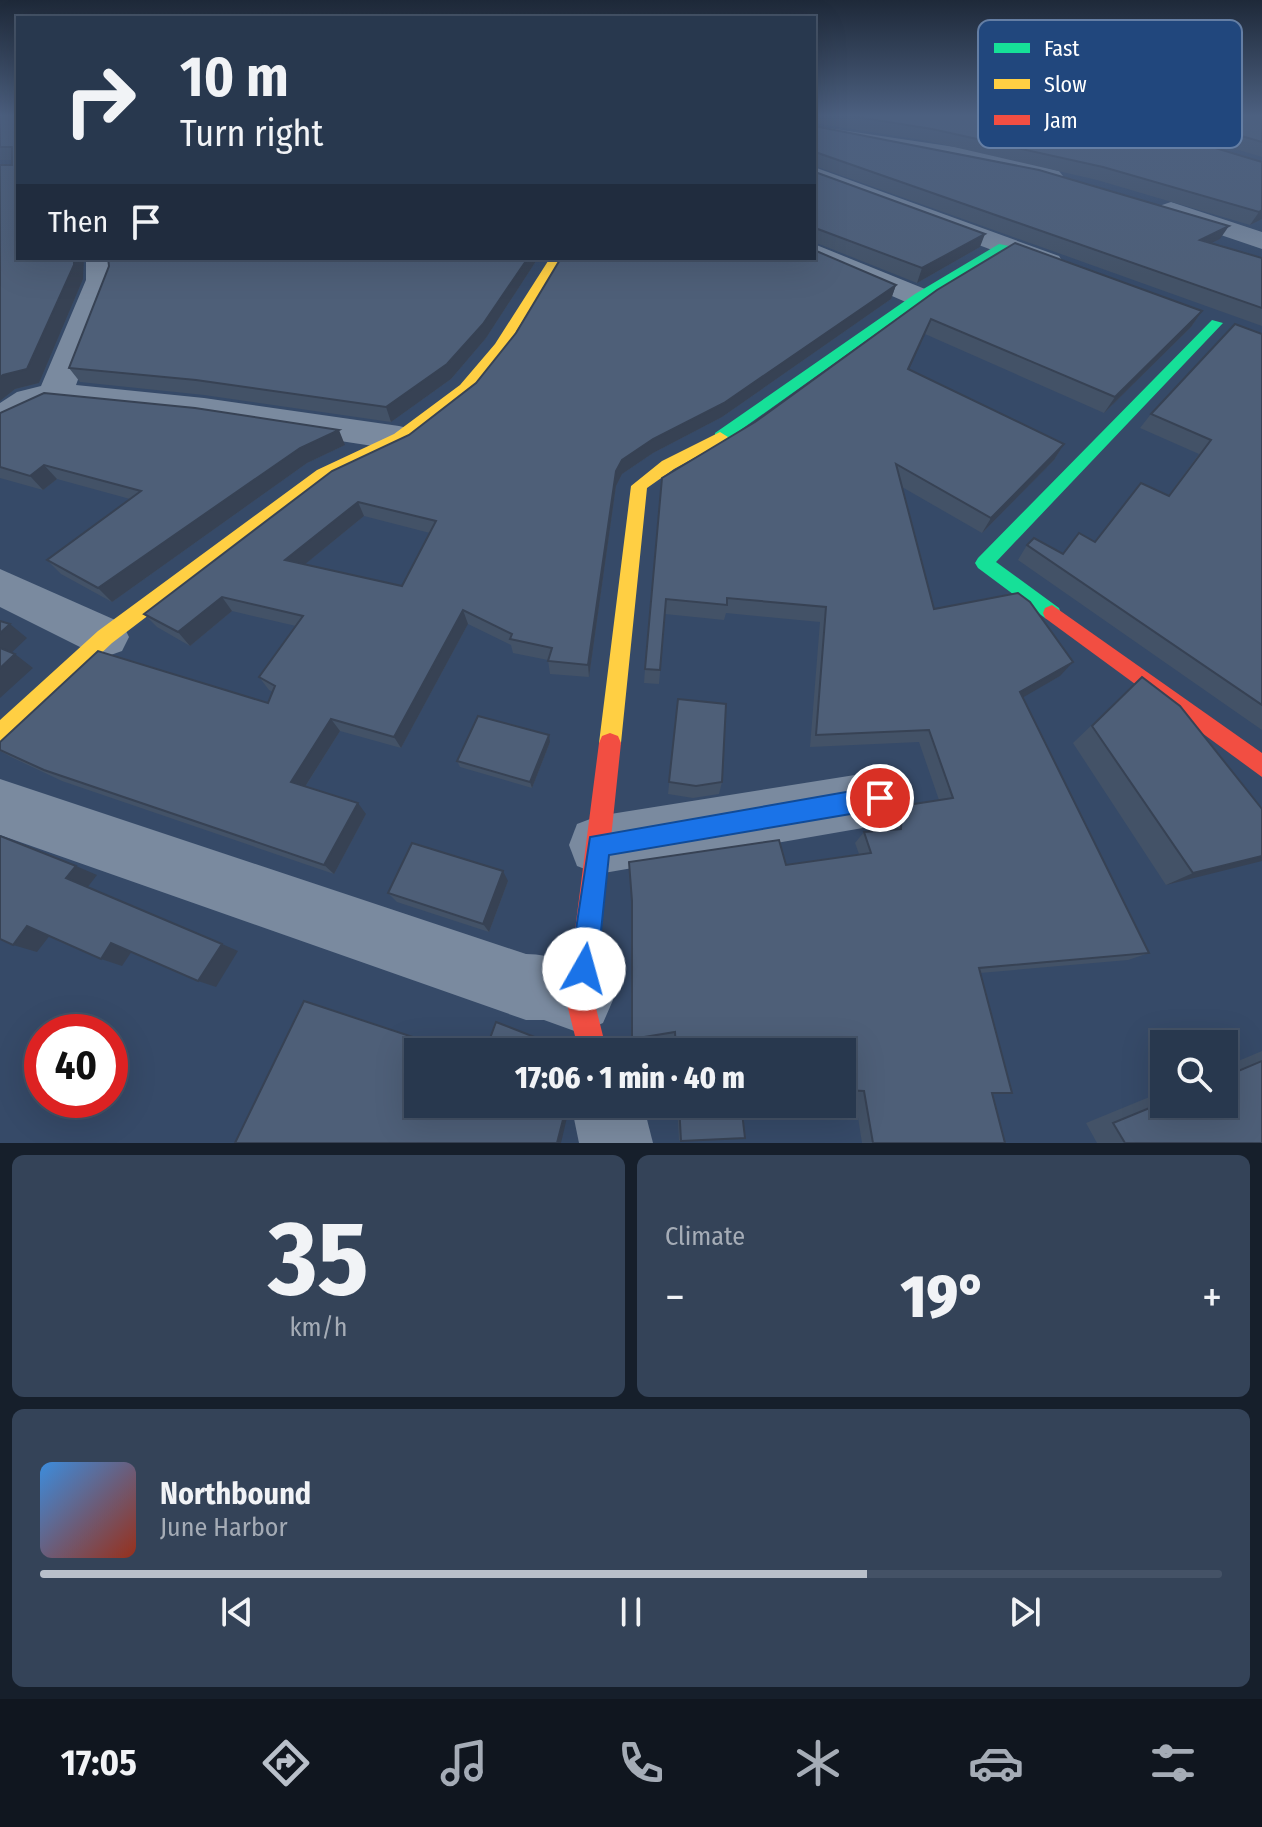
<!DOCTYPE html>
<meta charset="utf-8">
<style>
:root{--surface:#28384e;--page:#344358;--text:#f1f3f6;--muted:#a5acb6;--line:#445266;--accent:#b9c0ca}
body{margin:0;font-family:"Fira Sans Condensed",sans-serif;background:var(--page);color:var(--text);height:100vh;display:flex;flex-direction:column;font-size:30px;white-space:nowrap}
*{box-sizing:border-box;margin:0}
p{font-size:26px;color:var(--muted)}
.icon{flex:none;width:44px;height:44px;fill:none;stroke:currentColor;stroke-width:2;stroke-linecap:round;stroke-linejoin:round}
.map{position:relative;height:1143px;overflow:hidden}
.panel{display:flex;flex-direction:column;gap:12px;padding:12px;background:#161f2b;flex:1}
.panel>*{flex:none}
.top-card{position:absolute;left:16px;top:16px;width:800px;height:244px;border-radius:0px;box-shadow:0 8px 32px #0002,0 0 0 2px var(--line);background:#28384e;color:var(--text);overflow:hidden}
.tools{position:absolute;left:1150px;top:1030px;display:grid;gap:16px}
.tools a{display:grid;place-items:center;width:88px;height:88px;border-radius:0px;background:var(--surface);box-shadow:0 8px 32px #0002,0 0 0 2px var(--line);font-size:40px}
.speed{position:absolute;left:24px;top:1014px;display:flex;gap:16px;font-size:40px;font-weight:700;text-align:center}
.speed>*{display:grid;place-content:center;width:104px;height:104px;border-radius:50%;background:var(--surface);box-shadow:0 8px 32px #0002,0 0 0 2px var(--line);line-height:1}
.speed .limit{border:12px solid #d22;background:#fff;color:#111}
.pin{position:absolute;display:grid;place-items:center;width:68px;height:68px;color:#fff;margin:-34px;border:4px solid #fff;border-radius:50%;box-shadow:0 2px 8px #0007}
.me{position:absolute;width:88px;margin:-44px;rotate:7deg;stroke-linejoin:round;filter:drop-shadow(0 0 6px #0008)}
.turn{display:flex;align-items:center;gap:28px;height:168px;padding:0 32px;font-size:36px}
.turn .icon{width:104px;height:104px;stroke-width:2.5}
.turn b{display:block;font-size:56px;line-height:68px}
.then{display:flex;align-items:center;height:76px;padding:0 32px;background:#0003;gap:16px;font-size:30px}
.big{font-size:60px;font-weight:800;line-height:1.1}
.panel .card{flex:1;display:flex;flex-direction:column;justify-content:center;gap:12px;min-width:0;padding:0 28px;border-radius:12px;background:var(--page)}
.panel .dial{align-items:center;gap:0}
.dial b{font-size:104px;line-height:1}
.song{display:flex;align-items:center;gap:24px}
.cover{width:96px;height:96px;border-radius:12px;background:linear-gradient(135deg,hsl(210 70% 55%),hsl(10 70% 35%))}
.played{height:8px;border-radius:4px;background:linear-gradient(90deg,var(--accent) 70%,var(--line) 70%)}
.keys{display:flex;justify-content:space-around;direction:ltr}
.heat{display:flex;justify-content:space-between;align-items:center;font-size:44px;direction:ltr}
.panel .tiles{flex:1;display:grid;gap:12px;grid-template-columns:1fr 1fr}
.card:last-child{grid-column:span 2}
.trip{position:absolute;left:404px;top:1038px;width:452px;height:80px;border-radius:0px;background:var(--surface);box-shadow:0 8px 32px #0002,0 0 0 2px var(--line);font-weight:800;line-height:80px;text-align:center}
.tabs{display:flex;height:128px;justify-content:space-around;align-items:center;background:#10161f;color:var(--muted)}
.tabs .icon{width:56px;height:56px}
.tabs .selected{color:var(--accent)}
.tabs b{font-size:36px;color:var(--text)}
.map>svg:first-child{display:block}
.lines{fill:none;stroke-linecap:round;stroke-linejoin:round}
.street{fill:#7a8a9f;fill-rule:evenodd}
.fast{fill:#16e098;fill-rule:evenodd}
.slow{fill:#ffcf43;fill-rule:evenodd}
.jam{fill:#f24e42;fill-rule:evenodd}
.wall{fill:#435267;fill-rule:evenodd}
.shaded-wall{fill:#374254}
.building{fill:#4e5f78;stroke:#374254;stroke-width:2;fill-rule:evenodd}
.route{fill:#1a73e8;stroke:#114b97;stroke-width:2}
.key{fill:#21477d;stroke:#647ea4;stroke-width:2}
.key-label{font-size:22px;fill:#fff}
</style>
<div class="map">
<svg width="1262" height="1143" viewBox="0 0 1262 1143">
<rect width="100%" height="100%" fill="#364a68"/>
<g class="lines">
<g class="street">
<polygon points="1048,115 1169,115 1159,121 1058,121"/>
<polygon points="814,126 982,151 1059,171 1063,176 1051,183 981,165 814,138"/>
<polygon points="814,167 1059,256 1063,262 1059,268 1039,268 814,182"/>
<polygon points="1171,202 1262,232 1262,249 1162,215 1158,210 1162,205"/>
<polygon points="814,244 930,291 934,297 930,303 908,303 805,258 814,258"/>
<path d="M86,258H114V280L76,385L204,398L399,426L412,429L418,438L412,447L399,450L204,420L55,405C34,410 21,426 0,432V403L17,392L41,386L86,280Z"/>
<polygon points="0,569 122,623 129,637 122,651 105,657 88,651 0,607"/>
<polygon points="880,771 900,779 908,798 900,817 880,825 598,874 577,866 569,845 577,824 598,816"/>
<path d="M0,779L526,954C553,954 578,966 603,977L613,1000L603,1023L580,1033L544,1020H526L0,835Z"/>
<polygon points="571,1104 643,1104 653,1143 579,1143"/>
</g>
<g class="fast">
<polygon points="999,244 1009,246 923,300 725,441 715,441 715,433 915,294"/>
<polygon points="1212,320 1223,323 996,562 1059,608 1061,613 1059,618 1052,621 1045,618 978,568 975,563 978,558"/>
</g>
<g class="slow">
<polygon points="550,258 562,258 507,346 470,391 404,442 329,478 112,643 8,741 0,744 0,720 98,631 317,470 394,434 460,385 495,344"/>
<polygon points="720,432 728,437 725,441 674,469 647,488 621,743 618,750 610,753 602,750 599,743 631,486 662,461"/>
</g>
<g class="jam">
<polygon points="1052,605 1262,753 1262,777 1045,618 1043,613 1045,608"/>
<polygon points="610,733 618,736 621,743 594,1000 607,1052 579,1052 566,1000 599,743 602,736"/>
</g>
</g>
<g class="wall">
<polygon points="0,115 83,279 39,383 15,389 0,401 0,165 12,165 12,160 0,160"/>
<polygon points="814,115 1106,115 1262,162 1262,219 1250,225 1097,180 928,141 814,123"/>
<polygon points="1138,115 1262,115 1262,157 1139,120"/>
<polygon points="814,126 1220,239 1212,243 1262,258 1262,326 815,166 815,172 980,247 917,283 814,242"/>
<polygon points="108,258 538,258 486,338 451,379 391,422 204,395 80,382 69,368 109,266"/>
<path d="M896,285L891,299L722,417L653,453L622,474L616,486L589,677L550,674L548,660L513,653L511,645L468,624L401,748L340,731L305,787L366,814L334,874L62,781L11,757L0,751V742L268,703L273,692L269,690L259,677L296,626L232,611L190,646L157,627L144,614L409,435L476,383L516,333ZM364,516L430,533L402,586L305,564Z"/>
<polygon points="937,290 1202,311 1191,327 1104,413 925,334 909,369 1064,444 1054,460 982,533 902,487 934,609 1060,676 1022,697 1149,953 1128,960 980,973 1012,1093 993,1094 1005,1143 862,1143 854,1092 842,1092 842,1052 674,1052 673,1036 632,1043 632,910 629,862 786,865 859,854 855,843 864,832 892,830 892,823 902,812 939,800 919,742 810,747 820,622 726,613 724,620 665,614 659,684 644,683 645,669 662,478 755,422"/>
<polygon points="1262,334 1262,730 1018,560 1027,545 1063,554 1095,541 1168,496 1199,454 1140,428 1151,414"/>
<polygon points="0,413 345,445 307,463 112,602 61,574 47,560 130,499 57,479 43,490 0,478"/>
<polygon points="1142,677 1262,856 1166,885 1073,743"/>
<polygon points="678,699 722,782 719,794 693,798 668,794"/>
<polygon points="550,742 532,788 460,767 457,761"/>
<polygon points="508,881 489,932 397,902 388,893"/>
<polygon points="1262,1051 1262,1143 1097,1143 1086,1123 1164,1091 1164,1104 1224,1104 1224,1067"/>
<polygon points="677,1104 741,1104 681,1141 679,1140"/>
</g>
<g class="shaded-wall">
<polygon points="1262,210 1262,219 1250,225 1259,212"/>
<polygon points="1229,226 1220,239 1191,253 1200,240"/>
<polygon points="985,234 980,247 917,283 922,268"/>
<polygon points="74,258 84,258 83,279 39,383 15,389 0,401 0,377"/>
<polygon points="528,258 538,258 486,338 451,379 391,422 386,407"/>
<polygon points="896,285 891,299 722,417 653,453 622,474 616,486 589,677 588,665 616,471 622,460 653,439"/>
<polygon points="1202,311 1191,327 1104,413 1115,397"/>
<polygon points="931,319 925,334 902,385 908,369"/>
<polygon points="339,430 345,445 307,463 112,602 98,588 300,448"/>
<polygon points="1064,444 1054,460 982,533 991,518"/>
<polygon points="44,465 57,479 43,490 30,476"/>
<polygon points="358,502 364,516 293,574 285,560"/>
<polygon points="222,597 232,611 190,646 178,632"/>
<polygon points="463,610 468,624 401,748 394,737"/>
<polygon points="10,624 27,638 7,657 0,652 0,633"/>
<polygon points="15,654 33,668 0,698 0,668"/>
<polygon points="1073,662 1060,676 1008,706 1020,692"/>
<polygon points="331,719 340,731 301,793 291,782"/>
<polygon points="549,735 550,742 532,788 530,782"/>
<polygon points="358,803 366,814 334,874 324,865"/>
<polygon points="1262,856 1262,861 1166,885 1193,873"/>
<polygon points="76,866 97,875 87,888 66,878"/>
<polygon points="503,871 508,881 489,932 483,924"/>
<polygon points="27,926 51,934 37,952 13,945"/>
<polygon points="111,943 132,951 122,966 101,959"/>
<polygon points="222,944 238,951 216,987 198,981"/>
<polygon points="565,1104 568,1104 569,1109 561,1143 557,1143"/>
</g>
<g class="building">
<polygon points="0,115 18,115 18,258 74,258 74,265 27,369 3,375 0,377 0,165 12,165 12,147 0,147"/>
<polygon points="844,115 1106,115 1262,162 1262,210 1259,212 1103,167 932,129"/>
<polygon points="1170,115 1262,115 1262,142"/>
<polygon points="814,126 1039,170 1229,226 1200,240 1262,258 1262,308 815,152 815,172 985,234 922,268 815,228 814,240"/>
<polygon points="1015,243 1202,311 1115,397 931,319 908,369 1064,444 991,518 896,464 934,609 1018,593 1030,602 1073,662 1020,692 1149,953 979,968 1012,1093 992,1093 1005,1143 873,1143 864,1091 842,1090 842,1052 676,1052 675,1032 632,1039 632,901 629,862 779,840 786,865 871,853 864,832 901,829 902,812 914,804 953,798 929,730 816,735 826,607 727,598 727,605 666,599 660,670 645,669 662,478 755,422 937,290"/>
<path d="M814,250L896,285L724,403L653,439L622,460L616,471L588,665L548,661L552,648L510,639L512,634L463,610L394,737L331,719L291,782L358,803L324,865L44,770L0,750V742L98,651L268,703L275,686L259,677L303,616L222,597L178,632L144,614L332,471L409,435L476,383L516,333L561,258H814ZM358,502L436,521L402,586L285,560Z"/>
<polygon points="108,258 528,258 483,324 447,364 386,407 196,380 69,368 109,266"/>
<polygon points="1235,324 1262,334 1262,705 1027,545 1034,538 1063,554 1079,533 1095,542 1141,483 1169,496 1211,440 1151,414"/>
<polygon points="44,393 195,408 339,430 300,448 98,588 47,560 141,491 44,465 30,476 0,467 0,413"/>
<polygon points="0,621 10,624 0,633"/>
<polygon points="0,648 15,654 0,668"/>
<polygon points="1142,677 1180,706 1262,809 1262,856 1193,873 1092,726"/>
<polygon points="678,699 726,704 722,782 696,786 669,782"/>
<polygon points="478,716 549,735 530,782 457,761"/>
<polygon points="0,836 76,866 66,878 222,944 198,981 111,943 101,959 27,926 13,945 0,939"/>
<polygon points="412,843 503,871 483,924 388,893"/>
<polygon points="304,1001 458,1052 418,1052 418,1104 565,1104 566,1108 557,1143 235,1143"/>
<polygon points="496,1022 550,1043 552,1052 485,1052"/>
<polygon points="1262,1061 1262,1143 1125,1143 1113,1123 1164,1102 1164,1104 1224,1104 1224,1077"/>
<polygon points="679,1104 741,1104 745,1138 681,1141"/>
</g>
<linearGradient id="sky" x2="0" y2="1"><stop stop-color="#1e2939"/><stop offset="0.42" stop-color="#4c6080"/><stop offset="1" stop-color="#4c6080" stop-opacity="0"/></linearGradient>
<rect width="1262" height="275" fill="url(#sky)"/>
<polygon class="route" points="880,786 888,790 892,798 888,806 880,809 609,855 597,969 593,978 584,982 574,978 570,969 590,837"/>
<rect x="978" y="20" width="264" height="128" rx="12" class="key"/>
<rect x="994" y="43" width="36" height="10" fill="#16e098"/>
<rect x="994" y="79" width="36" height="10" fill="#ffcf43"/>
<rect x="994" y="115" width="36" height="10" fill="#f24e42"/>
<g class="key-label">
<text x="1044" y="56">Fast</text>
<text x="1044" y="92">Slow</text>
<text x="1044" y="128">Jam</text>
</g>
</svg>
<div class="tools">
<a><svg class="icon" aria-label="search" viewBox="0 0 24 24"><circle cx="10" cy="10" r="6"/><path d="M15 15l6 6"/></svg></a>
</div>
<div class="speed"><div class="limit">40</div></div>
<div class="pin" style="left:880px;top:798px;background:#d93025"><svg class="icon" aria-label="arrive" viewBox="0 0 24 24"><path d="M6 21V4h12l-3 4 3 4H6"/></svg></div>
<svg class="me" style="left:584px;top:969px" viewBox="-20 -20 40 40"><circle r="19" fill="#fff"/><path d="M0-13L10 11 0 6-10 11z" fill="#1a73e8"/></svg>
<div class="trip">17:06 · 1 min · 40 m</div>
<div class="top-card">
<div class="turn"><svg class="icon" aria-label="right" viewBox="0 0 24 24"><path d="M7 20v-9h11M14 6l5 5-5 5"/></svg><div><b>10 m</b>Turn right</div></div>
<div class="then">Then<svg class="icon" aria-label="arrive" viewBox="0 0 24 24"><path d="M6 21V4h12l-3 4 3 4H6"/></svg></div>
</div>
</div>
<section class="panel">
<div class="tiles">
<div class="card dial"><b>35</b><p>km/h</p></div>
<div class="card"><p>Climate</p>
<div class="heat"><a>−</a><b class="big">19°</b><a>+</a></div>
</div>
<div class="card">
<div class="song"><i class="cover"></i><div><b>Northbound</b><p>June Harbor</p></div></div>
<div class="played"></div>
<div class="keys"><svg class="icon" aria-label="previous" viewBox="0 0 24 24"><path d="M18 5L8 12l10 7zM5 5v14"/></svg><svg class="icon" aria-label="pause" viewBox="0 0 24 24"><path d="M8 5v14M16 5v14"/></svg><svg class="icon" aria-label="next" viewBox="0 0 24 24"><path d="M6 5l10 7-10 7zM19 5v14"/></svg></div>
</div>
</div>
</section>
<nav class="tabs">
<b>17:05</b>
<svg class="icon selected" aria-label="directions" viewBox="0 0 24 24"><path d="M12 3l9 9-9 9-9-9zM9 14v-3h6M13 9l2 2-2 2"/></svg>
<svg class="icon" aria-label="music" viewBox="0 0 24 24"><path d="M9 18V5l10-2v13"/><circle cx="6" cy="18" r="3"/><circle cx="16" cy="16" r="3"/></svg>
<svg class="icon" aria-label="phone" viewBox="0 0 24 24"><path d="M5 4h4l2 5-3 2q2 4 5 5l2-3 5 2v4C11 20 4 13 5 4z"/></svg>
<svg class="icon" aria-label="climate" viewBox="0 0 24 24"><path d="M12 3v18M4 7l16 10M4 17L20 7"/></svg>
<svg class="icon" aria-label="car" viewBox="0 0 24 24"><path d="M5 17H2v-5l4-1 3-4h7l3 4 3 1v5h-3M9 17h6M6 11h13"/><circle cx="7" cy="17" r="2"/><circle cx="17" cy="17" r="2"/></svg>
<svg class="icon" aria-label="filters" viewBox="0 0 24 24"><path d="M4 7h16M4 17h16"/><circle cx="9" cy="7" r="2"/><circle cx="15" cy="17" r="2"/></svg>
</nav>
